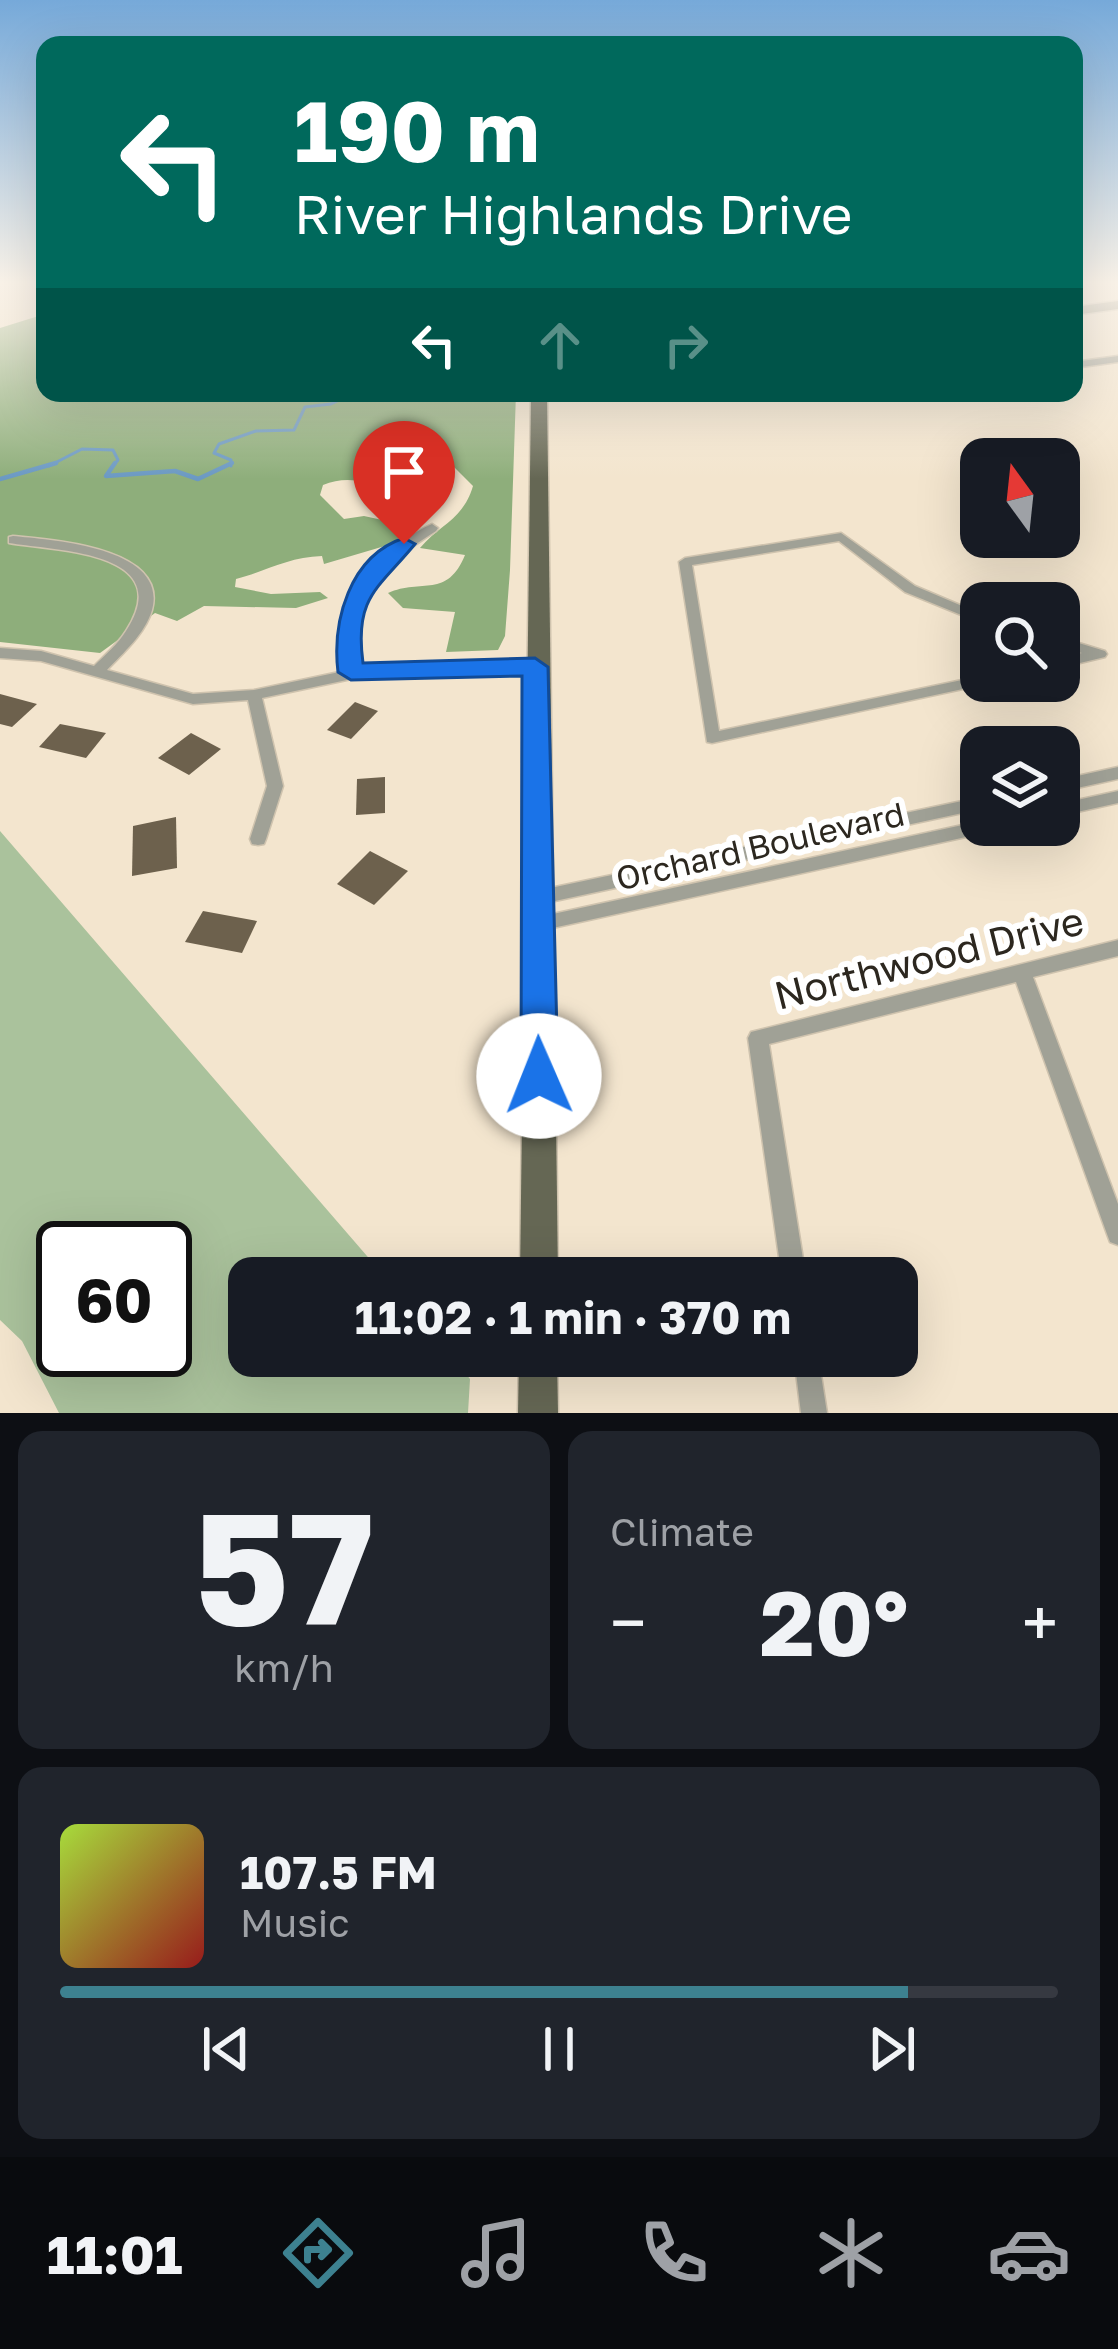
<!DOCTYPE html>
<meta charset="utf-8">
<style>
:root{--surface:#171b24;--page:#20242c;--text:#f1f3f6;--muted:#9ea1a6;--line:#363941;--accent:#3d8190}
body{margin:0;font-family:"Golos Text",sans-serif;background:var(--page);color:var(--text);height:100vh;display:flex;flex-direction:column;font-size:45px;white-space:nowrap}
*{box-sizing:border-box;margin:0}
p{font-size:39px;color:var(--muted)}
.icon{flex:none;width:66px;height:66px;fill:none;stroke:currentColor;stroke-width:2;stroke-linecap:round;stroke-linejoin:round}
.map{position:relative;height:1413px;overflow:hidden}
.details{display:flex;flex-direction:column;gap:18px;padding:18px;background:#0d0f14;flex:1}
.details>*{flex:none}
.hud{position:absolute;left:36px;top:36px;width:1047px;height:366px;border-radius:24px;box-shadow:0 12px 48px #0002;background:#00695c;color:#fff;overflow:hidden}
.needle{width:78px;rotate:345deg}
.buttons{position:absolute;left:960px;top:438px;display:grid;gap:24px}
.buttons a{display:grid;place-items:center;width:120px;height:120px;border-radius:24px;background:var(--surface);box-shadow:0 12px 48px #0002;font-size:60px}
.speed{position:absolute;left:36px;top:1221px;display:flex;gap:24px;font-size:60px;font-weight:700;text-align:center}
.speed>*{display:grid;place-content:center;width:156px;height:156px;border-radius:50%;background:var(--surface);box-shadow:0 12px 48px #0002;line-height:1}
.speed .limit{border:6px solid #111;border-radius:18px;background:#fff;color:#111}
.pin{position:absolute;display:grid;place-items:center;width:102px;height:102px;color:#fff;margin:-123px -51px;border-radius:50% 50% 50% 0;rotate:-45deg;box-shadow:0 0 12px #0007}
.pin .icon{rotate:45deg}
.me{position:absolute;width:132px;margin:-66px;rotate:359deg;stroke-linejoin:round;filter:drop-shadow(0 0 9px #0008)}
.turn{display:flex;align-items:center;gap:42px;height:252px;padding:0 60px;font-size:54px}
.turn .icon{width:156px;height:156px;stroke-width:2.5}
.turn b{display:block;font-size:84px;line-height:102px}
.lanes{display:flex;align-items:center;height:114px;padding:0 60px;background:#0003;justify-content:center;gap:60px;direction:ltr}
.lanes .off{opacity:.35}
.big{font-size:90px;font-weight:700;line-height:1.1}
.details .card{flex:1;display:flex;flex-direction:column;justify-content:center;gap:18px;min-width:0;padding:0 42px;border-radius:24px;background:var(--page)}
.details .dial{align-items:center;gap:0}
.dial b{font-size:156px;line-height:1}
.song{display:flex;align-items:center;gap:36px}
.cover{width:144px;height:144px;border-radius:18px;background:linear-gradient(135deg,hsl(80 70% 55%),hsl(0 70% 35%))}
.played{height:12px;border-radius:6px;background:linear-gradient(90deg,var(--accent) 85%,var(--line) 85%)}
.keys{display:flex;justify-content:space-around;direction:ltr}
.heat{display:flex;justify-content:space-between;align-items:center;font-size:66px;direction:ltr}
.details .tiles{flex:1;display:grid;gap:18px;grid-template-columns:1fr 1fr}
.card:last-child{grid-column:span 2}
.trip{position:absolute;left:228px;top:1257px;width:690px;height:120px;border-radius:24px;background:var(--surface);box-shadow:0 12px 48px #0002;font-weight:700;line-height:120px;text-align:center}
.dock{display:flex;height:192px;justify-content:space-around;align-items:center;background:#090b0e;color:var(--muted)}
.dock .icon{width:84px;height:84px}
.dock .current{color:var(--accent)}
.dock b{font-size:54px;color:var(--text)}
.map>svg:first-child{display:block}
.green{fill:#aac29c;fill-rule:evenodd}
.forest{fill:#8eae7b}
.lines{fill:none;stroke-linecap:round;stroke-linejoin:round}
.stream-far1{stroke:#6b99c3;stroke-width:3}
.stream{stroke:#6b99c3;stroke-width:4.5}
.building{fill:#6d614d}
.street-casing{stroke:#cfc3ae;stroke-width:3}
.secondary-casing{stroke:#cfc3ae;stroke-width:3}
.primary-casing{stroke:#cfc3ae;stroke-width:3}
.street{fill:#a0a196;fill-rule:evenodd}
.secondary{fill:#7e7f6f;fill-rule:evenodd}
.primary{fill:#656754;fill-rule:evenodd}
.route{fill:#1a73e8;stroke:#114b97;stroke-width:3}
.labels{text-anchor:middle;stroke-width:12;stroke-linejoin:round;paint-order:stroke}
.street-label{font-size:33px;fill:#2c271f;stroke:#fff}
.near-street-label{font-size:39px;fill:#2c271f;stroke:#fff}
</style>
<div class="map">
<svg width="1118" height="1413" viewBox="0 0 1118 1413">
<rect width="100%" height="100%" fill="#f3e5ce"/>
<path class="green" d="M0,831L386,1278H249V1356H451L470,1379L468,1413H59L22,1341L0,1320ZM63,1248H165V1350H63Z"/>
<path class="forest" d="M45,314V393H516L510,570L505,636L498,650L446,652L455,612L403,608L388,593C422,578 447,599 465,555L420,548C440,524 463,520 473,486L452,465L415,480L414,489L431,514L424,522C400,495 362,469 323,485L320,495L344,519L364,516L396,523L401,534L395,543L324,564L322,556C288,557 267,571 236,579L235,587L271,594L320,592L328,598L296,608L204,606L177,621L155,613L100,653L0,642V328Z"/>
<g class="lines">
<g class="stream-far1">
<polyline points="424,393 428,398 443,393"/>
<polyline points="49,466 82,449 113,450 118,460 113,466"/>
<polyline points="231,466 231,460 214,453 219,444 256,431 294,430 305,407 331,404 354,393"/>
</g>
<g class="stream">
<polyline points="115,463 106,476 175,471 198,479 232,463"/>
<polyline points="0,479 56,463"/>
</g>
</g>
<g class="building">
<polygon points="0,694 37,704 12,727 0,724"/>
<polygon points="355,702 378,711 351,739 327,730"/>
<polygon points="60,724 106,733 86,758 39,747"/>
<polygon points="191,733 221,749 189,775 158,758"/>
<polygon points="385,777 385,813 356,815 357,779"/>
<polygon points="176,817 177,868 132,876 133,826"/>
<polygon points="370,851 408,871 374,905 337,884"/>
<polygon points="203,911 257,921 242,953 185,942"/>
</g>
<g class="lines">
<defs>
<g id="street">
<polygon points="1118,356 1118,362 1074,368 1074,362"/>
<path d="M432,524L438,528L436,531C379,567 350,597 358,668L375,664L535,662L542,667L535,672L375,674L262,698L283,786L266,839L264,844L258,845L252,844L250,839L267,786L248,700L193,704L41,661L0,658V648L41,651L94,666C105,655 118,644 126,631C178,551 56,551 9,543V537L13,536C52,540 169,547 152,610C145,634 123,653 107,670L193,694L254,690L344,671C342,655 340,638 343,622C352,578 392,542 432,524Z"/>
<polygon points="841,533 915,586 981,614 981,623 905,592 839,541 692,565 719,731 981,676 981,681 988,681 986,684 712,743 707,742 679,562 685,558"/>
<polygon points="1059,637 1105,651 1107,654 1105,657 1059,668 1059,658 1082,653 1059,647"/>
<polygon points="1118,767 1118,779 1059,792 1059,780"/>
<polygon points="1118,791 1118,803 1059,816 1059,804"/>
<polygon points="981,797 981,809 541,904 535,902 532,897 535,892 541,890"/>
<polygon points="981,821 981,825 1001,825 999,829 993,831 539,931 533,929 530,924 533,919 539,917"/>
<polygon points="1118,940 1118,956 1033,977 1118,1204 1118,1245 1110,1242 1107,1234 1016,982 769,1044 806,1278 782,1278 748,1038 751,1032"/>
<polygon points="794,1356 818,1356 827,1413 801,1413"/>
</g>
<polygon id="secondary" points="1118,301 1118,309 1074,315 1074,307"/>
<g id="primary">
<polygon points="531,393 547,393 558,1278 520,1278"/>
<polygon points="519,1356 557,1356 558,1413 518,1413"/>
</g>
</defs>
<use href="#street" class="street-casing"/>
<use href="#secondary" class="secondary-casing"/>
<use href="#primary" class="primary-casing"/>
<use href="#street" class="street"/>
<use href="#secondary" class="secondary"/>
<use href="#primary" class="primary"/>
</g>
<linearGradient id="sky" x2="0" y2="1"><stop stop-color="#76a9d9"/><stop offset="0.59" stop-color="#faf3e9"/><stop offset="1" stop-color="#faf3e9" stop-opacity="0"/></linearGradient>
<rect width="1118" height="479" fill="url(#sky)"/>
<path class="route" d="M404,538L415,544C378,589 354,597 363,663L535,658L548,667L558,1076L552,1088L539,1093L526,1088L521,1076L522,676L351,680L338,672C332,622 349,556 404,538Z"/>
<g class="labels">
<g class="street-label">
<text transform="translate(760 846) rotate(-13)" y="12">Orchard Boulevard</text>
</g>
<g class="near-street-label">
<text transform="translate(929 958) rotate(-14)" y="14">Northwood Drive</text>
</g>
</g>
</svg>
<div class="buttons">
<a><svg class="needle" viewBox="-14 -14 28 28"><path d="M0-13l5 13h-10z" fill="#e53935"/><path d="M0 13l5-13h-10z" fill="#9ea1a6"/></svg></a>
<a><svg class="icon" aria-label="search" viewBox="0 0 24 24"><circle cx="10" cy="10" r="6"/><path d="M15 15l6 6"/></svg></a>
<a><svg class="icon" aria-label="layers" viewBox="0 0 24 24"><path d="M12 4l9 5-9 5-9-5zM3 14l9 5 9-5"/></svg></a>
</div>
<div class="speed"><div class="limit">60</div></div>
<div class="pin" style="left:404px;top:544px;background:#d93025"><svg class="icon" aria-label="arrive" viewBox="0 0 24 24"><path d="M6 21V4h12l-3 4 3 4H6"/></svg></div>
<svg class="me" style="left:539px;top:1076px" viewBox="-20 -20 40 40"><circle r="19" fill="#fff"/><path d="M0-13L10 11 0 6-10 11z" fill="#1a73e8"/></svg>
<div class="trip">11:02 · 1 min · 370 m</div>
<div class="hud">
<div class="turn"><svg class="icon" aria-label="left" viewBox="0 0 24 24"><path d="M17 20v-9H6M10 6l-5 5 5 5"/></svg><div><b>190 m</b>River Highlands Drive</div></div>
<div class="lanes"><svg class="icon" aria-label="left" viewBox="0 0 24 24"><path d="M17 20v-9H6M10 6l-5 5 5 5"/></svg><svg class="icon off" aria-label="ahead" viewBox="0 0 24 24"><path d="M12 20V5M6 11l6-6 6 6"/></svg><svg class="icon off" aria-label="right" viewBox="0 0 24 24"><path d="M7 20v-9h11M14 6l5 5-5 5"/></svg></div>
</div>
</div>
<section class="details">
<div class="tiles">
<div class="card dial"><b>57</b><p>km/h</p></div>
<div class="card"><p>Climate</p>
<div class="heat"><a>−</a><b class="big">20°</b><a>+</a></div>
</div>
<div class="card">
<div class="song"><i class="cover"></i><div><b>107.5 FM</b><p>Music</p></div></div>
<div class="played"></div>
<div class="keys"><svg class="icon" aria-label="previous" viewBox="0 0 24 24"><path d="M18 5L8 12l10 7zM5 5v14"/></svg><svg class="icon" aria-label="pause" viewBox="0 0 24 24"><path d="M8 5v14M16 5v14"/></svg><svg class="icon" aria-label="next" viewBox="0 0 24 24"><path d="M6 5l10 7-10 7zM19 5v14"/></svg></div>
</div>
</div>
</section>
<nav class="dock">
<b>11:01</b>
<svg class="icon current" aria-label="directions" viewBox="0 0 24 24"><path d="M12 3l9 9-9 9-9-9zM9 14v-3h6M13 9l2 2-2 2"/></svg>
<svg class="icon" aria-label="music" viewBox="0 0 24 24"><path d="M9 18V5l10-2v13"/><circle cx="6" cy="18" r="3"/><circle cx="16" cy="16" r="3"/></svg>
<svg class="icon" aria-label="phone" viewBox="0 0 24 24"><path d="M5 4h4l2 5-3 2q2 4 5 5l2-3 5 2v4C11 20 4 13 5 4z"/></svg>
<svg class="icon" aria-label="climate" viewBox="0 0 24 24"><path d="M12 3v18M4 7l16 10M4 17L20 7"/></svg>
<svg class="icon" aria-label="car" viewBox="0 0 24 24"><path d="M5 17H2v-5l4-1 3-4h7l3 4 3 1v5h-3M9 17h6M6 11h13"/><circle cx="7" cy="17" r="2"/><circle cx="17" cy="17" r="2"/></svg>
</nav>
